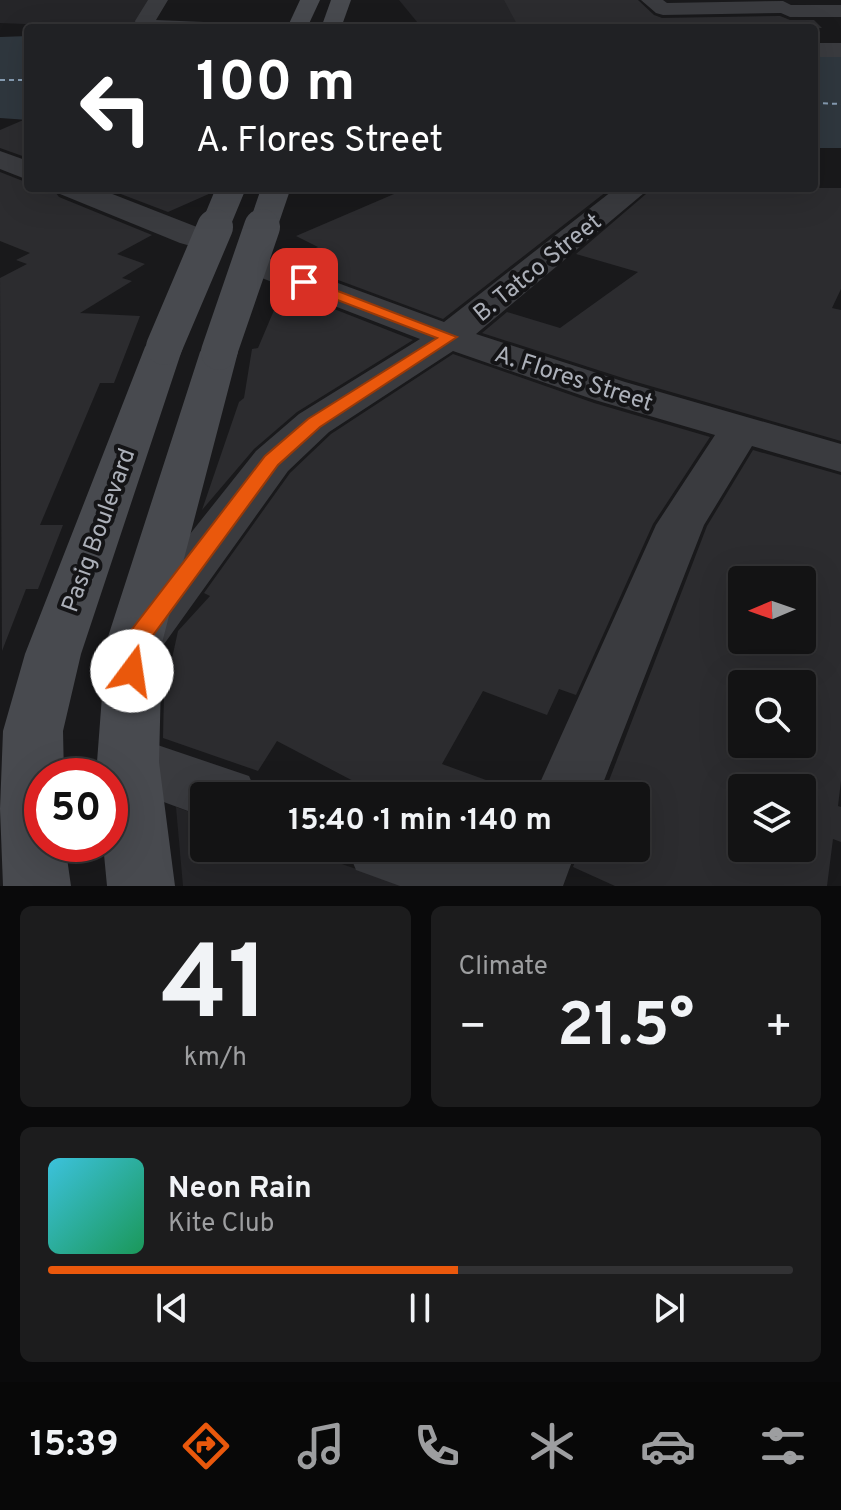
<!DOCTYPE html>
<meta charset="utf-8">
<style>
:root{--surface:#131314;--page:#1c1c1d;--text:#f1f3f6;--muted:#9d9ea0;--line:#323234;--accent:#ea580c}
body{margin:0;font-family:Overpass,sans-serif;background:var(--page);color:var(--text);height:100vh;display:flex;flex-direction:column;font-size:30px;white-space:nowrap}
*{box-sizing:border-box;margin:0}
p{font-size:26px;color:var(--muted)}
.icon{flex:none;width:44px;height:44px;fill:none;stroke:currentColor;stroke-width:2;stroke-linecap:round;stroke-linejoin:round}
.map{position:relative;height:886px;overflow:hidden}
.drawer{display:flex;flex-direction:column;gap:20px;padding:20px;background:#0a0a0b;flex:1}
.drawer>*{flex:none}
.banner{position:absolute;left:24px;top:24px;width:794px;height:168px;border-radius:8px;box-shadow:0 8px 32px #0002,0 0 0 2px var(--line);background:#202124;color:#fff;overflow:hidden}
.needle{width:52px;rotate:268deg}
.tools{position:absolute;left:728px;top:566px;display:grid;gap:16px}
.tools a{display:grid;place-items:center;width:88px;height:88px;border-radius:8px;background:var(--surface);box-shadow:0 8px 32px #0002,0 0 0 2px var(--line);font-size:40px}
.speed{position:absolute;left:24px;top:758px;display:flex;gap:16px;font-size:40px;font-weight:700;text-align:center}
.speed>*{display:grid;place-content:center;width:104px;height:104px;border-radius:50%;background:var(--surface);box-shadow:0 8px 32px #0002,0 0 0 2px var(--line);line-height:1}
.speed .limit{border:12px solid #d22;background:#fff;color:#111}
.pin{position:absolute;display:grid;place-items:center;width:68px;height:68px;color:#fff;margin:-34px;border-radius:16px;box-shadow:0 4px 12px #0006}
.me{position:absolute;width:88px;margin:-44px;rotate:14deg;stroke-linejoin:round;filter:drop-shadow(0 0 6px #0008)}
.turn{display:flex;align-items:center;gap:28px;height:168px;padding:0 40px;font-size:36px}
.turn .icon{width:104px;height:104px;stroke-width:2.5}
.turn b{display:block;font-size:56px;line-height:68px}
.big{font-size:60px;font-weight:700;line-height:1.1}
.drawer .card{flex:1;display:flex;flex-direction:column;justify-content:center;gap:12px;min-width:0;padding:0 28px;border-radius:12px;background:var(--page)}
.drawer .dial{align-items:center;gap:0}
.dial b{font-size:104px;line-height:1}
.song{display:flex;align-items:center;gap:24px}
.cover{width:96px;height:96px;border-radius:12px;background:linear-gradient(135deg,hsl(190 70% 55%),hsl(150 70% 35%))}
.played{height:8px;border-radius:4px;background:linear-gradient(90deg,var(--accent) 55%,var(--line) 55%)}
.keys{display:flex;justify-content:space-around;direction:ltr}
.heat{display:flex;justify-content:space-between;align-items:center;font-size:44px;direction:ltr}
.drawer .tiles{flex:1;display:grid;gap:20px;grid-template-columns:1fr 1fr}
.card:last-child{grid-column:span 2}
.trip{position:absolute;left:190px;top:782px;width:460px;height:80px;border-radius:8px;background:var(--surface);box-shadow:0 8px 32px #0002,0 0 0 2px var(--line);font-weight:700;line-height:80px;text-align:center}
.dock{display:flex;height:128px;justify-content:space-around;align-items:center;background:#080808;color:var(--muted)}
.dock .icon{width:56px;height:56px}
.dock .current{color:var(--accent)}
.dock b{font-size:36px;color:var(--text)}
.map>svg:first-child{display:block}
.built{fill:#252528}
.water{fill:#2f373e}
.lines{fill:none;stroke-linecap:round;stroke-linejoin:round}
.ferry{stroke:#869cb2;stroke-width:2;stroke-dasharray:5 4;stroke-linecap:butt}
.building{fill:#2c2c2f;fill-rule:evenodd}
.street{fill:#3a3b3f;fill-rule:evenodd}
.secondary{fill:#484a4f;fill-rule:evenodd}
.secondary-bridge-far1{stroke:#484a4f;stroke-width:28}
.secondary-bridge{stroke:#484a4f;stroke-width:36}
.route{fill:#ea580c;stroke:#983908;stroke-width:2}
.labels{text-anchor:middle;stroke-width:8;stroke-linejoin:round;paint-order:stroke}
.street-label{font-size:24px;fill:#acb0b9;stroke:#141416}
</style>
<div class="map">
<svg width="841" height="886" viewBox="0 0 841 886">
<rect width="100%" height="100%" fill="#19191b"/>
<g class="built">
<polygon points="0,0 151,0 133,28 120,28 0,23"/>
<polygon points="399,0 626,0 650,28 422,28"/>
<polygon points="176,807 204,817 204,848 295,848 406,886 183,886"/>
</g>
<g class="water">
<polygon points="28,36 28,120 0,118 0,37"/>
<polygon points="814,56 841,57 841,148 814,148"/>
</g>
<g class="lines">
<g class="ferry">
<polyline points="0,80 28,80"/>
<polyline points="814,103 841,104"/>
</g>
</g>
<g class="building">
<polygon points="504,0 638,0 654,15 662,18 780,16 790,20 814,20 822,28 519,28"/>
<polygon points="28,118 28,158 0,148 0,130"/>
<polygon points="0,172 28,183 28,188 52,188 59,197 152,235 117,254 145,264 122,278 132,281 80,313 140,316 114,383 100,383 40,525 63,525 38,589 26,589 2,651 0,278 27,264 16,260 30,253 0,241"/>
<polygon points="105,188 213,188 211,193 168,212"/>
<polygon points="408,188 611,188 443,319 287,261 318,247 296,236"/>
<polygon points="653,188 841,188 841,289 832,308 841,310 841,441 626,379 482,333 507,312 560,328 638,272 576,254"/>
<polygon points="283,289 413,340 297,412 254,449 202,510 239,402 244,398 252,349 258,348"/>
<polygon points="453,354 594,403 710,437 653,524 576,695 559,689 547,715 483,691 442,764 530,796 373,796 356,788 359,784 277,741 258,771 163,738 164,695 178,631 210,596 204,593 290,473 331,434"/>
<path d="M753,450L841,475V781L838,806L841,807V842L833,839L827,886H615L573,867L580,848H636V796H603L707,526ZM742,580H802V640H742ZM742,684H802V744H742ZM742,788H802V848H742Z"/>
</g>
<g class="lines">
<g class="street">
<polygon points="148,0 168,0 156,20 204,22 214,28 137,28 135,21"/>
<polygon points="641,0 663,0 667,3 783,1 791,5 841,5 841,17 790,17 781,13 663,15 656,13"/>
<rect x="814" y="43" width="27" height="14"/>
<polygon points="0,151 28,161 28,180 0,169"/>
<polygon points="55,188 97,188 202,229 207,236 202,243 191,246 180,243 60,194"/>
<polygon points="616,188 650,188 476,334 625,382 841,444 841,472 752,446 704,525 598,796 534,796 656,525 715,435 595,400 453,351 329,432 288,471 162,647 143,653 124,647 116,632 124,617 256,451 299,414 420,339 254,275 249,268 254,261 266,258 278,261 444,322"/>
<polygon points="128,735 249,776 258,796 204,796 204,817 110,782 110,776 104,776 97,762 106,743"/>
<polygon points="347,848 480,848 507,857 511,848 577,848 563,886 400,886 356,870"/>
</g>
<g class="secondary">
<polygon points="300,0 320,0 307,28 287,28"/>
<polygon points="331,0 351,0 341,28 321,28"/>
<polygon points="164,335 178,339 183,347 81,654 63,731 64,776 42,776 42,844 65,844 71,886 3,886 0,809 3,731 25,654 145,347 150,339"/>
<polygon points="219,340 233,344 238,352 162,643 159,762 175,886 107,886 103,844 110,844 110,776 98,776 97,762 106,643 200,352 205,344"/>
</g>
<g class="secondary-bridge-far1">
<polyline points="214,229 231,188"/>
<polyline points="262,229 276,188"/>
</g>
<g class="secondary-bridge">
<polyline points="164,347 215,227"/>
<polyline points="219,352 262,227"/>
</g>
</g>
<polygon class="route" points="304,278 457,337 320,427 278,465 146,645 140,678 132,681 124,678 120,671 126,637 265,456 308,419 437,338 298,285 296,282"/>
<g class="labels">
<g class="street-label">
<text transform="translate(537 267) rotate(-39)" y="8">B. Tatco Street</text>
<text transform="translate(574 378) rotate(18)" y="8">A. Flores Street</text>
<text transform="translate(98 530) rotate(-70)" y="8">Pasig Boulevard</text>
</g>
</g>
</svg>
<div class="tools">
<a><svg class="needle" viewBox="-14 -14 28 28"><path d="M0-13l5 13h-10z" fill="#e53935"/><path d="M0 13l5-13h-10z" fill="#9d9ea0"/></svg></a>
<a><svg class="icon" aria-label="search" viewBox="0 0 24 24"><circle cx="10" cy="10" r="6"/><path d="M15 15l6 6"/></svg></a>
<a><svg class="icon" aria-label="layers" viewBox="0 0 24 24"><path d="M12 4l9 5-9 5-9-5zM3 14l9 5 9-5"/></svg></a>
</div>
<div class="speed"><div class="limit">50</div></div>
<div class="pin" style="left:304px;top:282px;background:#d93025"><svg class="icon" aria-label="arrive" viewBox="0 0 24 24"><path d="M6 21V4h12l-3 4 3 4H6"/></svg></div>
<svg class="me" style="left:132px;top:671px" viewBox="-20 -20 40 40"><circle r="19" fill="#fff"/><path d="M0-13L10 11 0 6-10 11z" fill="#ea580c"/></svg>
<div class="trip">15:40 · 1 min · 140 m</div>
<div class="banner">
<div class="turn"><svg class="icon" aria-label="left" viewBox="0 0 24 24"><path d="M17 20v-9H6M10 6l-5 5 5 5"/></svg><div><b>100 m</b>A. Flores Street</div></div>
</div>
</div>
<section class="drawer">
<div class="tiles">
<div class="card dial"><b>41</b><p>km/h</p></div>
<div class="card"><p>Climate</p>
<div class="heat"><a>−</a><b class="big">21.5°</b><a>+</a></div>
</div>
<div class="card">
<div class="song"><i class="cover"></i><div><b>Neon Rain</b><p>Kite Club</p></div></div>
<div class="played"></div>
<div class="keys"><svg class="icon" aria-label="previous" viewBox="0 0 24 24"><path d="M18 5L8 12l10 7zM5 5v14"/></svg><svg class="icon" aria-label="pause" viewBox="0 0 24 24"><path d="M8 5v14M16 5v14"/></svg><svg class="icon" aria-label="next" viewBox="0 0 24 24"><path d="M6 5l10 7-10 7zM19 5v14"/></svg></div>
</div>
</div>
</section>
<nav class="dock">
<b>15:39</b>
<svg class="icon current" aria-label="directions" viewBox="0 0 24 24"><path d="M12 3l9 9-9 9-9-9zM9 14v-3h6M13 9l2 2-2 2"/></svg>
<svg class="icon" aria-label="music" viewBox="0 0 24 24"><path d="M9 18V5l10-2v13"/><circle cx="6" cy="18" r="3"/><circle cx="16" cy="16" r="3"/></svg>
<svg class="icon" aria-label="phone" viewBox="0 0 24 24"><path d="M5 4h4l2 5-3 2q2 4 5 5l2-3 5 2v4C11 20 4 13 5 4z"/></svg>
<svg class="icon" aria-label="climate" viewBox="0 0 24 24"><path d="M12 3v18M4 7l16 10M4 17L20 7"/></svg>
<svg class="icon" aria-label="car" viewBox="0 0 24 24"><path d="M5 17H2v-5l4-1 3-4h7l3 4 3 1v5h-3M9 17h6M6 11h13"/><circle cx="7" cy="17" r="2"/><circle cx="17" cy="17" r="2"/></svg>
<svg class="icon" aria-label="filters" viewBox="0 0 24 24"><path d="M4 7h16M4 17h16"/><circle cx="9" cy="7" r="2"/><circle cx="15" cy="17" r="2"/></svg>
</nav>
